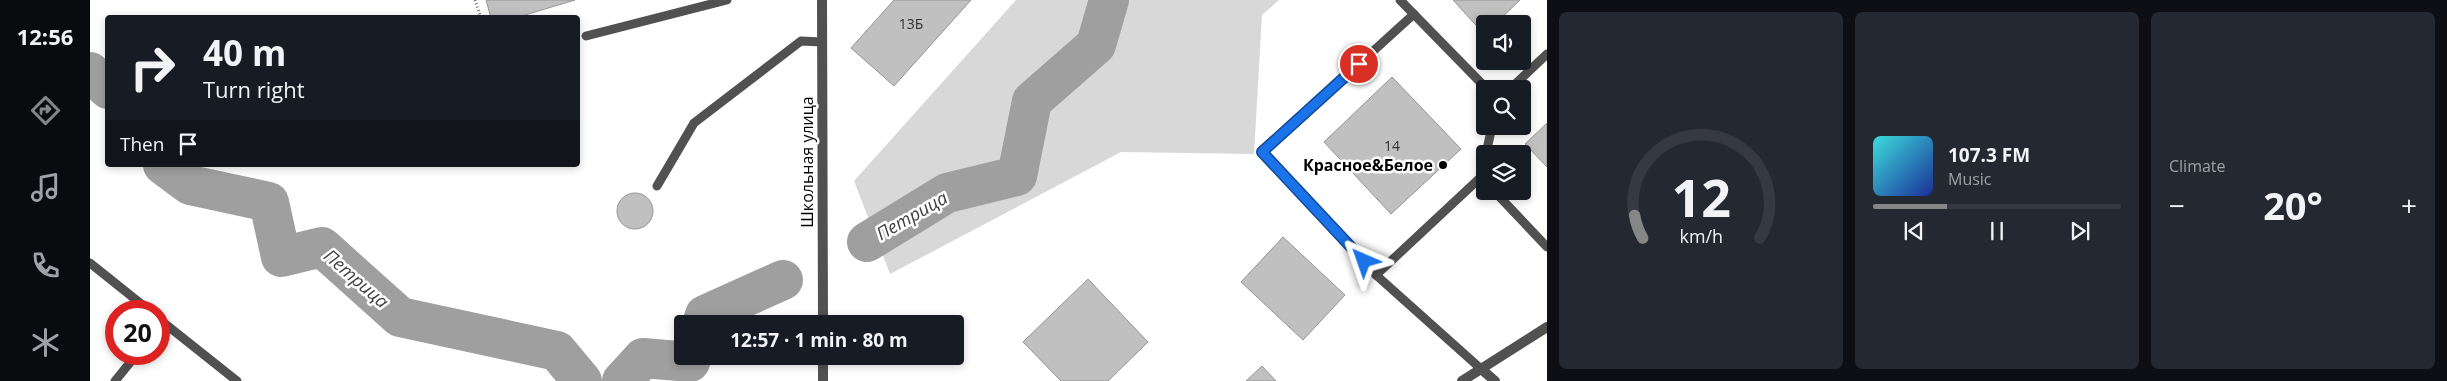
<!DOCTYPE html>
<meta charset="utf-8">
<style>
:root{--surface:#171b24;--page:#242831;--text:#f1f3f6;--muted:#9ea1a6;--line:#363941;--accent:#858687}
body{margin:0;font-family:"Open Sans",sans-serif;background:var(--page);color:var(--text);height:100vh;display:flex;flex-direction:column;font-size:19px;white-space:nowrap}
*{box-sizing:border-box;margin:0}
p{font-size:16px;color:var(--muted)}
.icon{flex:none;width:28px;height:28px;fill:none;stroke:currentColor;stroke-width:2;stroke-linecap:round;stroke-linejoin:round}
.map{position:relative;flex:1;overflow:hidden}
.details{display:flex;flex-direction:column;gap:12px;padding:12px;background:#0d0f14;width:900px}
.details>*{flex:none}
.banner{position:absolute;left:15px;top:15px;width:475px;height:152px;border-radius:5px;box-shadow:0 2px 8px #0003;background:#171b24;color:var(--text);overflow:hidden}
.fabs{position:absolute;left:1386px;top:15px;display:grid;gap:10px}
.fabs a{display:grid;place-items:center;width:55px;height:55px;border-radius:5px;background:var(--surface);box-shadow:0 2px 8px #0003;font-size:25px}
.speed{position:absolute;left:15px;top:300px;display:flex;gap:10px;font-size:25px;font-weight:700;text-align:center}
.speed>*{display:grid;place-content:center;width:65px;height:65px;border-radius:50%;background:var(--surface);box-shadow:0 2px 8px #0003;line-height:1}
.speed .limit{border:8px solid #d22;background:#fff;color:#111}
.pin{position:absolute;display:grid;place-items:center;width:42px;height:42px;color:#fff;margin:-21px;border:2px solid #fff;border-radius:50%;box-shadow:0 1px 5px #0007}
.me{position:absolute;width:55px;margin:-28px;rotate:317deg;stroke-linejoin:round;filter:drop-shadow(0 0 4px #0008)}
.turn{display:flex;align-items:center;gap:18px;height:105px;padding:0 15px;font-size:22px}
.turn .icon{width:65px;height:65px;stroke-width:2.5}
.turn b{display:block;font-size:35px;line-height:42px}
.then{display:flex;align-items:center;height:48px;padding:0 15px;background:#0003;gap:10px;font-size:19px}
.big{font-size:38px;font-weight:700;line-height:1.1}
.details .tile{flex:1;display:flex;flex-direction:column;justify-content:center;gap:8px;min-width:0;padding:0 18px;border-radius:8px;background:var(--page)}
.details .dial{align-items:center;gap:0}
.dial svg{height:130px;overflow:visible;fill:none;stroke:var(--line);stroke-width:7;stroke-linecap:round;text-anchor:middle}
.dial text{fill:var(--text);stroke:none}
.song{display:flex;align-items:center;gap:15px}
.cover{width:60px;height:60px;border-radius:8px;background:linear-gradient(135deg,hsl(180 70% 55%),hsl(230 70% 35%))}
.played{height:5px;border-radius:2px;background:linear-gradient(90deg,var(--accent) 30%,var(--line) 30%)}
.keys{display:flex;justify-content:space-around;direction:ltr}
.heat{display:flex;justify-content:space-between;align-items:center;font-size:28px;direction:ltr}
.details .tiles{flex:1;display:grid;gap:12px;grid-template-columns:repeat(3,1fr)}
.trip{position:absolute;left:584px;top:315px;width:290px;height:50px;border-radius:5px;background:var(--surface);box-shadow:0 2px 8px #0003;font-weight:700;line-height:50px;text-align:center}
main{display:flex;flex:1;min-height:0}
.dock{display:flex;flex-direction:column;width:90px;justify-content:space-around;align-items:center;background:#090b0e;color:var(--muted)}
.dock .icon{width:35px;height:35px}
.dock .on{color:var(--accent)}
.dock b{font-size:22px;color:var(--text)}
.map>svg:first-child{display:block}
.green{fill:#d8d8d8}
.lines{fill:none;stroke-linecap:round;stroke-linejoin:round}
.river{stroke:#9f9f9f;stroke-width:40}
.building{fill:#c0c0c0;stroke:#959595}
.path{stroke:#737373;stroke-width:3;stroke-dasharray:1 2.5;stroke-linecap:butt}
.service{stroke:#515151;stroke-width:9}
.minor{stroke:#515151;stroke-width:10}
.tertiary{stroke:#515151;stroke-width:10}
.route-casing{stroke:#114b97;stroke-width:12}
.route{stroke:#1a73e8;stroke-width:9}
.poi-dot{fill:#000;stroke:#fff;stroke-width:2}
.labels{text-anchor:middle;stroke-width:5;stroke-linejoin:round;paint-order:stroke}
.number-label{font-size:14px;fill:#303030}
.street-label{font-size:16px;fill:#000;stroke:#fff}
.poi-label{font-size:16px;font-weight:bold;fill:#000;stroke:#fff;text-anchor:end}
.water-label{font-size:18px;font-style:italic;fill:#404040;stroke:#fff}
</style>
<main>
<nav class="dock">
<b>12:56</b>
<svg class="icon on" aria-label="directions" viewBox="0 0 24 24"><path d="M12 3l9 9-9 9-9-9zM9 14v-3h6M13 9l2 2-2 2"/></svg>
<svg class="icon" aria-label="music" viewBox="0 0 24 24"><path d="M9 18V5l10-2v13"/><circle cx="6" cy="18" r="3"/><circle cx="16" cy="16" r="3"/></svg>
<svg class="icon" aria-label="phone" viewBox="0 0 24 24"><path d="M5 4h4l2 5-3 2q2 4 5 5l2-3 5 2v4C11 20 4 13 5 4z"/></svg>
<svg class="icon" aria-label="climate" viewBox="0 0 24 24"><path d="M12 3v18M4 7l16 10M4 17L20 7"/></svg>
</nav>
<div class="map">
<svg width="1457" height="381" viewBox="0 0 1457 381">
<rect width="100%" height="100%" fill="#fff"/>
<polygon class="green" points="926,0 1189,0 1172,15 1164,154 1031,152 800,274 764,181"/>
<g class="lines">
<g class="river">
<polyline points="0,72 18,89"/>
<polyline points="73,165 100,185 179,202 191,257 232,247 310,317 467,351 492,381"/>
<polyline points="777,242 857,193 927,176 942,101 1006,45 1019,0"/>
<polyline points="612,324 615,315 693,280"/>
<polyline points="532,381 553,358 600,362 602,356"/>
</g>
</g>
<g class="building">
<polygon points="396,0 485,0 425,18 401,18"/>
<polygon points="804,0 881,0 804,86 761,48"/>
<polygon points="1363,0 1430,0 1405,24 1395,24 1394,34"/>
<polygon points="1302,77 1371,149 1301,214 1234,142"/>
<polygon points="1457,123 1457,167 1435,144"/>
<circle cx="545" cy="211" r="18"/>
<polygon points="1193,237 1255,295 1213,340 1151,282"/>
<polygon points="998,279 1058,342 1018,381 971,381 933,342"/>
<polygon points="1172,366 1186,381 1156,381"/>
</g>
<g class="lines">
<polyline class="path" points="385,0 391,18"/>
<g class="service">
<polyline points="1310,0 1397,89"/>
<polyline points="1324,14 1172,152 1286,275 1391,177"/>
<polyline points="496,36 637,0"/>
<polyline points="1420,89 1457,54"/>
<polyline points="1396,154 1402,126"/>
<polyline points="1395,158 1391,177 1395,181"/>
<polyline points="567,186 604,123 711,41 732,42"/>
<polyline points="1404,191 1457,247"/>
<polyline points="0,263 60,311"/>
<polyline points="1286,275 1390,368"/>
<polyline points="69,319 147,381"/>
<polyline points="25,381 47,354"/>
</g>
<g class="minor">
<polyline points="1390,368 1405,381"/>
<polyline points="1372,381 1457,327"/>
</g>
<g class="tertiary">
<polyline points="732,0 733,324"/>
<polyline points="733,356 733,381"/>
</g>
</g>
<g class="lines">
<defs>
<polyline id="route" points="1269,64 1172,152 1274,261"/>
</defs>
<use href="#route" class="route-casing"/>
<use href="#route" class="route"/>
</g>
<circle class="poi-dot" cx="1353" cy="165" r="5"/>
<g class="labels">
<g class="number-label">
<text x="821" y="29">13Б</text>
<text x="1302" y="151">14</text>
</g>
<g class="street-label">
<text transform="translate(717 162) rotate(-90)" y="6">Школьная улица</text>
</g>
<g class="poi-label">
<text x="1343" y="171">Красное&amp;Белое</text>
</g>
<g class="water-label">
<text transform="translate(822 216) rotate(-30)" y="6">Петрица</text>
<text transform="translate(266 279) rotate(41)" y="6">Петрица</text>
</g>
</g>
</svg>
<div class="fabs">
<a><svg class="icon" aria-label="sound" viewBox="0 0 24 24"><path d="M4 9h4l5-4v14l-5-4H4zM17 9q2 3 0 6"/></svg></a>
<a><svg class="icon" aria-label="search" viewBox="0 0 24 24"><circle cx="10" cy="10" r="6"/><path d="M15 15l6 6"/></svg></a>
<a><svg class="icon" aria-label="layers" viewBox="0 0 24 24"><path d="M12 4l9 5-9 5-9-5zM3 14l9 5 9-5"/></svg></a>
</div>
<div class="speed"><div class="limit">20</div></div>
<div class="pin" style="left:1269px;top:64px;background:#d93025"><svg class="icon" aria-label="arrive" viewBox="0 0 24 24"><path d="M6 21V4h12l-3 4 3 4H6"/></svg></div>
<svg class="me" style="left:1274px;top:261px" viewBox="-20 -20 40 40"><path d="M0-17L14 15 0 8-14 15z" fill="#1a73e8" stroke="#fff" stroke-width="4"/></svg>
<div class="trip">12:57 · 1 min · 80 m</div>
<div class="banner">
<div class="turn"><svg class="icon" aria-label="right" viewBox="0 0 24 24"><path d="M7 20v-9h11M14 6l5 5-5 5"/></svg><div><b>40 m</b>Turn right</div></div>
<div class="then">Then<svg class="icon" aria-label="arrive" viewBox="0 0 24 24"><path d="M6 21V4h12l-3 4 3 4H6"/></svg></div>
</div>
</div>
<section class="details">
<div class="tiles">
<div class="tile dial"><svg viewBox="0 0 100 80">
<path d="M14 69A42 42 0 1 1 86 69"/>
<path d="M14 69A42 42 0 0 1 9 55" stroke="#858687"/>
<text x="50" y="56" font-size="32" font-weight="700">12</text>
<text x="50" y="72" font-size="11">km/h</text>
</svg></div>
<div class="tile">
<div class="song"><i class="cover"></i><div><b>107.3 FM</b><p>Music</p></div></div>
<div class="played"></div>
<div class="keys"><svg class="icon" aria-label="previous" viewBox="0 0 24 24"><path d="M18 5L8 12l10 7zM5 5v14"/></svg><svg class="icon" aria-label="pause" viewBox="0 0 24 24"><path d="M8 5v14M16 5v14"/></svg><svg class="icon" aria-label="next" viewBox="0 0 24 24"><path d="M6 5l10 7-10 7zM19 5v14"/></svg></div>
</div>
<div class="tile"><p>Climate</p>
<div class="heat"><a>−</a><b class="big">20°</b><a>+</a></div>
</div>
</div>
</section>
</main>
